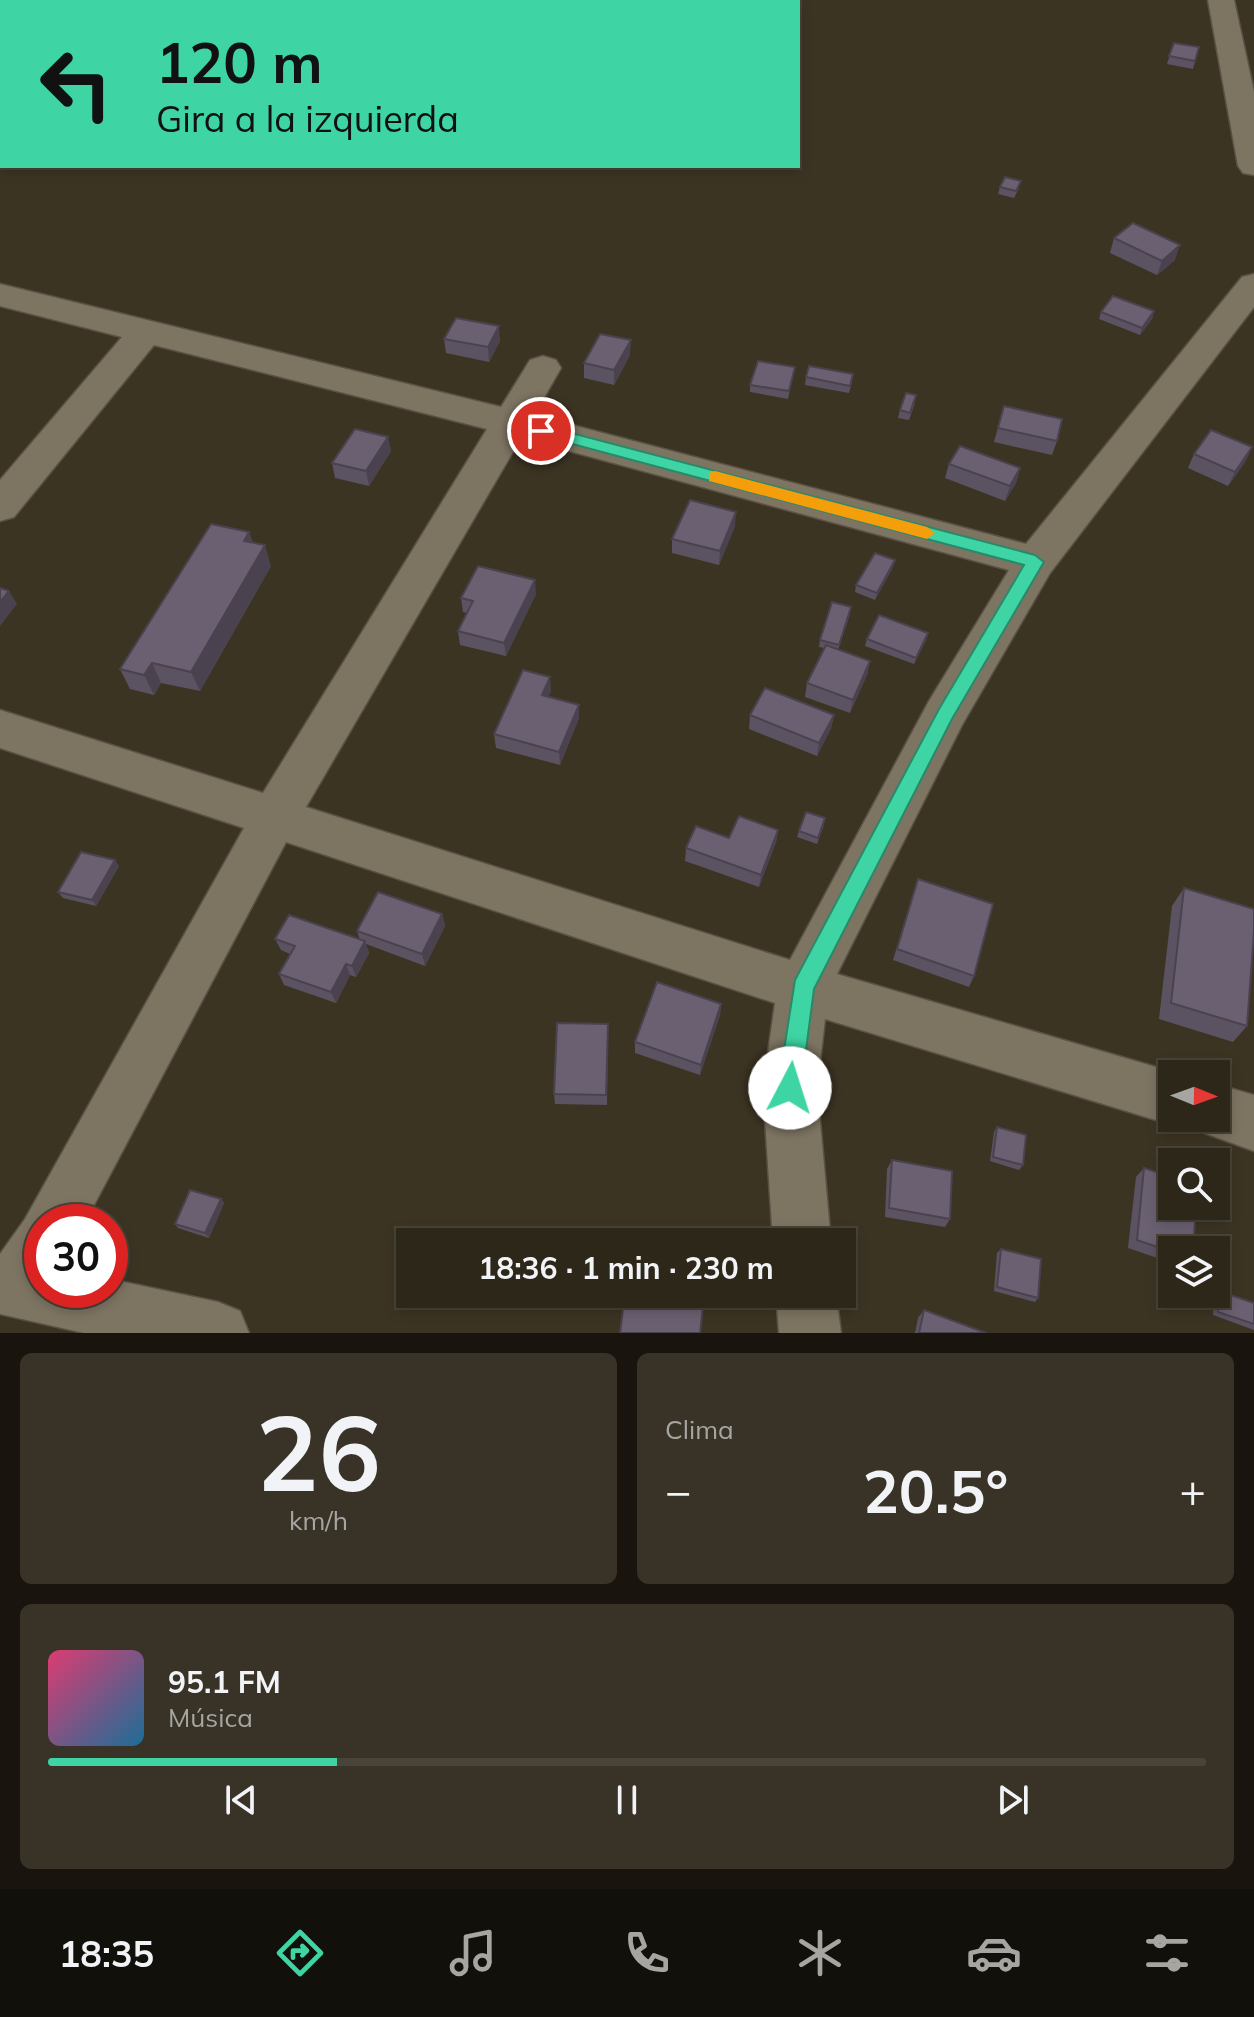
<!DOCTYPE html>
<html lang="es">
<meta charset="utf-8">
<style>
:root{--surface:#2d271a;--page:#393327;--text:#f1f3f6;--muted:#a7a5a2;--line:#484439;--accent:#3ed4a3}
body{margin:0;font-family:Mulish,sans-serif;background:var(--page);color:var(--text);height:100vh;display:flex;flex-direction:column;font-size:30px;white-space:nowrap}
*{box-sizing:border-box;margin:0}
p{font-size:26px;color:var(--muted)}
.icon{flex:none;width:44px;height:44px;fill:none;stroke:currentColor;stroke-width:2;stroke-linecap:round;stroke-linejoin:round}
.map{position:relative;height:1333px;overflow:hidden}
.panel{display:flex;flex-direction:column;gap:20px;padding:20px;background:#19150e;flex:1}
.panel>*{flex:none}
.top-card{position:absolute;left:0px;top:0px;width:800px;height:168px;box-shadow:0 4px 12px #0003,0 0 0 2px var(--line);background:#3ed4a3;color:#111;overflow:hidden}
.needle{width:52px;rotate:91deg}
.fabs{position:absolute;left:1158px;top:1060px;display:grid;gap:16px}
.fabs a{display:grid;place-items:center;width:72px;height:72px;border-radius:0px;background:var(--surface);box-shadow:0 4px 12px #0003,0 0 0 2px var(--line);font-size:40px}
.speed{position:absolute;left:24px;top:1204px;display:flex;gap:16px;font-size:40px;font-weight:700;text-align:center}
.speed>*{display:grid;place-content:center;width:104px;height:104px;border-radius:50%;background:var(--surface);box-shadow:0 4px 12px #0003,0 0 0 2px var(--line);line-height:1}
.speed .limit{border:12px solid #d22;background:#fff;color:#111}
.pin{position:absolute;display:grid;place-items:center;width:68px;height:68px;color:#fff;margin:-34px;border:4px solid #fff;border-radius:50%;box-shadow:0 2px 8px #0007}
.me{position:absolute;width:88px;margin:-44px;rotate:5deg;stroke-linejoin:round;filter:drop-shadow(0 0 6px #0008)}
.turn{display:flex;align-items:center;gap:28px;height:168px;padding:0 24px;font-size:36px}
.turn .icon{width:104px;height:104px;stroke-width:2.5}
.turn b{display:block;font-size:56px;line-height:68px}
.big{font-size:60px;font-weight:700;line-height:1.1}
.panel .card{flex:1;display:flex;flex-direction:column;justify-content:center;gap:12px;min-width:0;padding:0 28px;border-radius:12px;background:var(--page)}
.panel .dial{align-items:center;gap:0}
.dial b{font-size:104px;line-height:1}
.song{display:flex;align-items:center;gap:24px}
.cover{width:96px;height:96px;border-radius:12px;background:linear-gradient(135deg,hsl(340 70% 55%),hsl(200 70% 35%))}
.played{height:8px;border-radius:4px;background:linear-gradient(90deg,var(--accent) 25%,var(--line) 25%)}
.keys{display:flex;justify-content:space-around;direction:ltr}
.heat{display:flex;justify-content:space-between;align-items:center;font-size:44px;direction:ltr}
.panel .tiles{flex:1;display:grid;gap:20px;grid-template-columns:1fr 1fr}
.card:last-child{grid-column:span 2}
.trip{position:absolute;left:396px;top:1228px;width:460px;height:80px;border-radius:0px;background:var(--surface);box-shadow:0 4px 12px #0003,0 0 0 2px var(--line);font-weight:700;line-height:80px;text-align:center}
.dock{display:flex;height:128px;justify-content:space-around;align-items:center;background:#12100a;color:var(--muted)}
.dock .icon{width:56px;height:56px}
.dock .active{color:var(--accent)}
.dock b{font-size:36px;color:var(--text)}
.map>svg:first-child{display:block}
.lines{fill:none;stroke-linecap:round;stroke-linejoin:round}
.minor-casing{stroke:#595244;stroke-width:3}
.minor{fill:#7d7462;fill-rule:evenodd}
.wall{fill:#5b5361}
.shaded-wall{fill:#4a434f}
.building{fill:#6a6071;stroke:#4a434f;stroke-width:2}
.route{fill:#3ed4a3;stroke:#288a6a;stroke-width:2}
.slow{fill:#f59e0b}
</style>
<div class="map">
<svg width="1254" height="1333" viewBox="0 0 1254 1333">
<rect width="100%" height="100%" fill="#3c3423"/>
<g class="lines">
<defs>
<g id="minor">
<polygon points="1208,0 1234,0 1254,92 1254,175 1243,173 1238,166"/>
<path d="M1254,274V307L1050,573L962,725L837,974L1180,1074H1172V1118H1189L1172,1125L825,1019L817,1088L831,1242H773L763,1088L775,1003L286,842L85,1222H42V1290H110V1279L218,1302L240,1311L249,1333H84L0,1314V1254L25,1219L244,828L0,748V710L263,793L487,429L154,345L14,517L0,521V480L122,337L0,306V284L501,407L530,360L543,356L556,360L561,368L534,415L1026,544L1242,277ZM521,438L1009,570L929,701L790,960L306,807Z"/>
<polygon points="1216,1084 1254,1095 1254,1151 1196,1130 1191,1118 1216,1118"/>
<polygon points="776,1294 836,1294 841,1333 779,1333"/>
</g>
</defs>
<use href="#minor" class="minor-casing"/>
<use href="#minor" class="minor"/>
</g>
<g class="wall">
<polygon points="1174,43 1199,47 1193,69 1167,64"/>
<polygon points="1000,187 1019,188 1014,198 998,194"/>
<polygon points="1114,238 1175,260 1157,275 1110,253"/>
<polygon points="1154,311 1152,319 1140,335 1099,319 1101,312"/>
<polygon points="444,339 500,341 489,362 446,353"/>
<polygon points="630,355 614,385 584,378 584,363"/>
<polygon points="795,367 788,399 750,392 750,385"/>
<polygon points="806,377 852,382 849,393 805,385"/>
<polygon points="915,403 909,420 898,418 900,410"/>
<polygon points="1004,406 1057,441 1052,455 994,442"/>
<polygon points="1252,447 1245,462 1228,486 1188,468 1194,454"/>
<polygon points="391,451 369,486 335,478 332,463"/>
<polygon points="949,464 1020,468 1016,483 1005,501 945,478"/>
<polygon points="735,526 719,565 672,553 672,539"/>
<polygon points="249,532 253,543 271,566 200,691 161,683 154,695 130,689 120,669"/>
<polygon points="893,567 875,600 855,592 856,585"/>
<polygon points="536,594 506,656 460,645 458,631 467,613 463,612 461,598"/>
<polygon points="850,614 838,650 870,661 867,675 850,713 805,697 807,683 824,648 819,647 820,640"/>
<polygon points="928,633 926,640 914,664 865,646 867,639"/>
<polygon points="551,691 548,697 579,705 579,718 560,765 496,748 494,734"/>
<polygon points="750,715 834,715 831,728 817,756 749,729"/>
<polygon points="824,825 817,844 797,837 799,831"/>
<polygon points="778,830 776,842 759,887 685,861 686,848"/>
<polygon points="119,866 96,906 63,898 58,892"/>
<polygon points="1184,888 1247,1026 1233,1042 1159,1019 1172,906"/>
<polygon points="914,891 974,976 969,987 893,960"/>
<polygon points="442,914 445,926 425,966 366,944 369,953 356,977 350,975 336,1003 284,985 279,974 290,954 281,950 275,939 360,940 357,931"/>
<polygon points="721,1004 720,1015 700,1075 635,1053 635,1042"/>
<polygon points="608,1024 607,1105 555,1104 554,1094"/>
<polygon points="997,1127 1023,1165 1019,1170 990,1161 994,1132"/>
<polygon points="892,1160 950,1219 945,1227 885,1217 887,1169"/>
<polygon points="1144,1168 1172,1250 1172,1263 1128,1248 1136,1177"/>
<polygon points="221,1199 224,1203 209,1238 178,1228 175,1224"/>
<polygon points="1001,1249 1038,1298 1035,1302 994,1291 997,1253"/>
<polygon points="1219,1291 1254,1303 1254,1330 1213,1315 1214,1295"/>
<polygon points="924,1310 986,1333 915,1333 918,1318"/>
</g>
<g class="shaded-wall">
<polygon points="1180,245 1175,260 1157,275 1162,261"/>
<polygon points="1154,311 1152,319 1140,335 1142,328"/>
<polygon points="499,326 500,341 489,362 488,347"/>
<polygon points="631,340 630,355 614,385 614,370"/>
<polygon points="388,437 391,451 369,486 366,471"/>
<polygon points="1252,447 1245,462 1228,486 1235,472"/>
<polygon points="1020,468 1016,483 1005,501 1010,486"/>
<polygon points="736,512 735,526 719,565 720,551"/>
<polygon points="249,532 256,553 244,541"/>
<polygon points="265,545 271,566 200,691 191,672"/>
<polygon points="895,560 893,567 875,600 877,593"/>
<polygon points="535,580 536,594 506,656 504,643"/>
<polygon points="9,591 17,604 0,626 0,602"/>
<polygon points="928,633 926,640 914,664 916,658"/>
<polygon points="870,661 867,675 850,713 853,700"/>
<polygon points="152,663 161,683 154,695 144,675"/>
<polygon points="550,677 551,691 543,709 542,695"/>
<polygon points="579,705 579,718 560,765 559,752"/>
<polygon points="834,715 831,728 817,756 819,743"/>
<polygon points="778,830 776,842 759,887 761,875"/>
<polygon points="115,860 119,866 96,906 92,900"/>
<polygon points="442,914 445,926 425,966 422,954"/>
<polygon points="365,941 369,953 356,977 352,966"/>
<polygon points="346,964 350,975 336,1003 331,992"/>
<polygon points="721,1004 720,1015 700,1075 701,1065"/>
<polygon points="221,1199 224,1203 209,1238 205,1233"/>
</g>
<g class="building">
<polygon points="1174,43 1199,47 1195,61 1169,56"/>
<polygon points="1005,177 1021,181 1016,191 1000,187"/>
<polygon points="1133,223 1180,245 1162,261 1114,238"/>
<polygon points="1113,296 1154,311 1142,328 1101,312"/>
<polygon points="456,318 499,326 488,347 444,339"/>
<polygon points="600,334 631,340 614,370 584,363"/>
<polygon points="758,361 795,367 789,391 750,385"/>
<polygon points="809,366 853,374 850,386 806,377"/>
<polygon points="906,393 916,395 910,413 900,410"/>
<polygon points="1004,406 1062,419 1057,441 998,428"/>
<polygon points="355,429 388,437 366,471 332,463"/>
<polygon points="1211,430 1252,447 1235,472 1194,454"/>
<polygon points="960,446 1020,468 1010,486 949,464"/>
<polygon points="690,500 736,512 720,551 672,539"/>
<polygon points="211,524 249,532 244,541 265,545 191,672 152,663 144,675 120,669"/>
<polygon points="875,553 895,560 877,593 856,585"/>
<polygon points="478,566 535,580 504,643 458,631 473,601 461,598"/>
<polygon points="0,588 9,591 0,602"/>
<polygon points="832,602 851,607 839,645 820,640"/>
<polygon points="879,615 928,633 916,658 867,639"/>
<polygon points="826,645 870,661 853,700 807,683"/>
<polygon points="523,670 550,677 542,695 579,705 559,752 494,734"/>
<polygon points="765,688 834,715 819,743 750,715"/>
<polygon points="806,812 825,818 818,838 799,831"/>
<polygon points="739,816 778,830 761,875 686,848 696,826 729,838"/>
<polygon points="81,852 115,860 92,900 58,892"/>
<polygon points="918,879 993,904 974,976 897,949"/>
<polygon points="1184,888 1254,909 1254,931 1247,1026 1171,1003"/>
<polygon points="378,892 442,914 422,954 357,931"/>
<polygon points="289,915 365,941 352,966 346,964 331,992 279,974 295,946 275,939"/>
<polygon points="657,982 721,1004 701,1065 635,1042"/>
<polygon points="557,1023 608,1024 606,1095 554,1094"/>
<polygon points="997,1127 1026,1135 1023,1165 993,1157"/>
<polygon points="892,1160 952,1171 950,1219 889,1208"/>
<polygon points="1144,1168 1172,1177 1172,1206 1196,1206 1193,1250 1172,1250 1172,1252 1137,1240"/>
<polygon points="190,1190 221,1199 205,1233 175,1224"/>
<polygon points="1001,1249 1041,1259 1038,1298 997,1287"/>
<polygon points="1219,1291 1254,1303 1254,1324 1218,1312"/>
<polygon points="625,1294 689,1294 704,1297 700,1333 620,1333"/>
<polygon points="924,1310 986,1333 919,1333"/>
</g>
<polygon class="route" points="541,425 1035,555 1044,562 952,719 814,989 801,1088 798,1096 790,1100 782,1096 778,1088 795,980 939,709 1024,565 535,434 535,427"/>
<polygon class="slow" points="715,471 927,527 935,533 927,539 709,481 709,473"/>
</svg>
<div class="fabs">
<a><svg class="needle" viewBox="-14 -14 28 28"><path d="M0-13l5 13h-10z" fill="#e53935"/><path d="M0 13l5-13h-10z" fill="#a7a5a2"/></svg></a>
<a><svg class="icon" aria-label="search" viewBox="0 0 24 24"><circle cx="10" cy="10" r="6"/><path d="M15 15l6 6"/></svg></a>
<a><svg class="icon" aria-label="layers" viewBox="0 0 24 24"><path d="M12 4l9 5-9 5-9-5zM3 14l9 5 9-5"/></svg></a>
</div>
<div class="speed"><div class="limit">30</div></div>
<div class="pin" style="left:541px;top:431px;background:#d93025"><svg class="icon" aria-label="arrive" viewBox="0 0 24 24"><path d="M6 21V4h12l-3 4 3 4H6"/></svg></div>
<svg class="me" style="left:790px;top:1088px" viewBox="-20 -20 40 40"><circle r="19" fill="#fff"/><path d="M0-13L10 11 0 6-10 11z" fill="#3ed4a3"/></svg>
<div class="trip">18:36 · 1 min · 230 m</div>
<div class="top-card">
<div class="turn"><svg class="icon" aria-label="left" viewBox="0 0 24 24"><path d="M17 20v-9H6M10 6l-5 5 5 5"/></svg><div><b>120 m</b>Gira a la izquierda</div></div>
</div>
</div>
<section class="panel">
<div class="tiles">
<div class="card dial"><b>26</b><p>km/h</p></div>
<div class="card"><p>Clima</p>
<div class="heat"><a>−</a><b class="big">20.5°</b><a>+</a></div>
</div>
<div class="card">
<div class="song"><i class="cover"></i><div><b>95.1 FM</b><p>Música</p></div></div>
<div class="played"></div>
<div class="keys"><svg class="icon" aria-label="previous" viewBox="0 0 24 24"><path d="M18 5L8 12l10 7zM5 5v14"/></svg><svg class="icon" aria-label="pause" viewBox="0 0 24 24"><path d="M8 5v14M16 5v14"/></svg><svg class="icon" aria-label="next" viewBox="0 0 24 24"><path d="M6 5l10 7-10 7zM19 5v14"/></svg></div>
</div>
</div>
</section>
<nav class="dock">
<b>18:35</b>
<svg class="icon active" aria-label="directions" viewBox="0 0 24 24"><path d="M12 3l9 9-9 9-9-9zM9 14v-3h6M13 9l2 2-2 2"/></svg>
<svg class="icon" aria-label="music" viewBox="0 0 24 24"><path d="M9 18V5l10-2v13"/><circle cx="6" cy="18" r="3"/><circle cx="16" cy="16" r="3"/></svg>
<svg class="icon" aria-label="phone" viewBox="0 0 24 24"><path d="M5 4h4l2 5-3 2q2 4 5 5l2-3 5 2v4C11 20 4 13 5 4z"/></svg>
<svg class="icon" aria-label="climate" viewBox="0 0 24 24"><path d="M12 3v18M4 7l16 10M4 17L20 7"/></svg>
<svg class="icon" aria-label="car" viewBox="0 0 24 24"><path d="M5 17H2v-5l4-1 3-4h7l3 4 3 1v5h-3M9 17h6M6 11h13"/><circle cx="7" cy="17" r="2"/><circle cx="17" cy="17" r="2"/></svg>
<svg class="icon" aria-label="filters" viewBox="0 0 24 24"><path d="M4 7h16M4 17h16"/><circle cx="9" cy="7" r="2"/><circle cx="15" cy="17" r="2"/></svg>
</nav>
